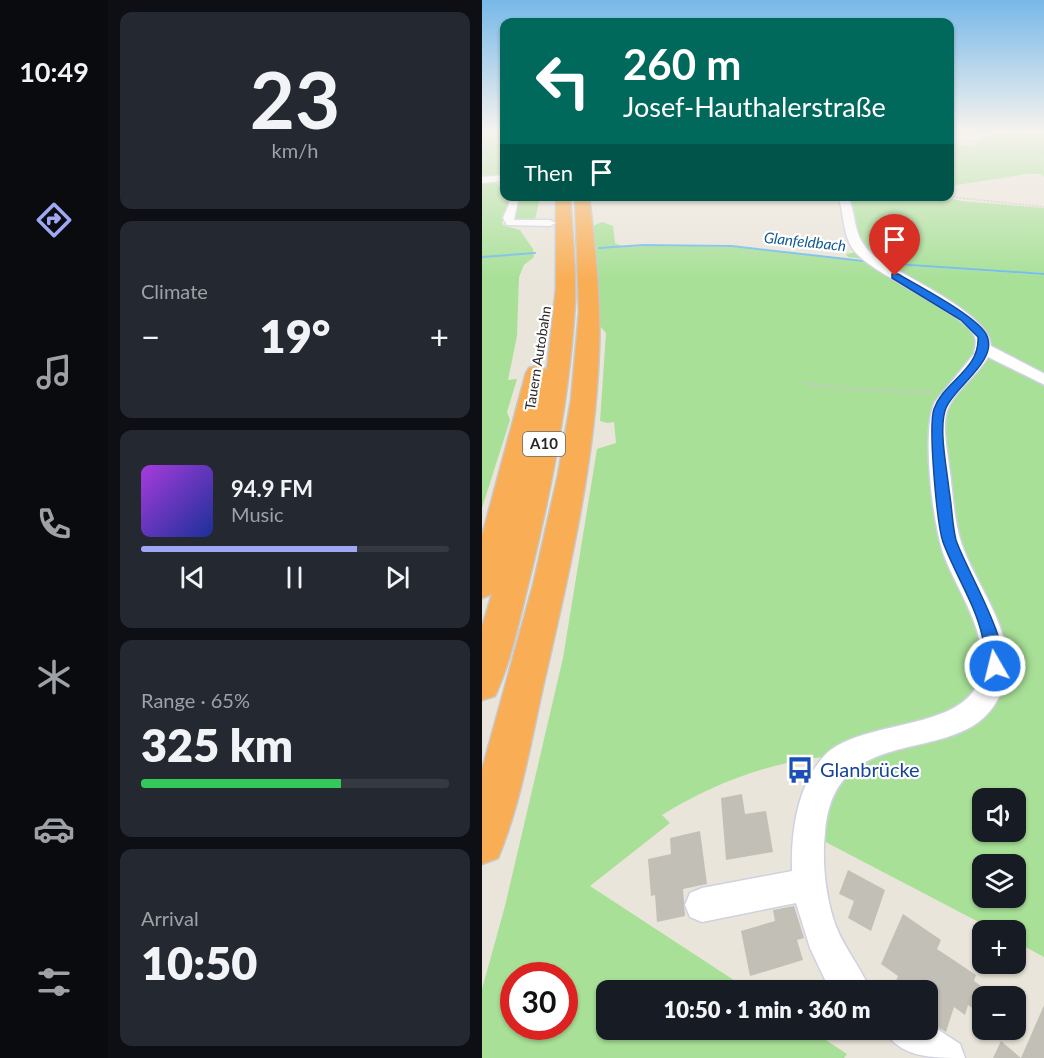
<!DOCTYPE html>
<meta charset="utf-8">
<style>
:root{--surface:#171b24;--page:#242831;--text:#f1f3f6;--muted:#9ea1a6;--line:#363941;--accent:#a0a8f5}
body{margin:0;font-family:Lato,sans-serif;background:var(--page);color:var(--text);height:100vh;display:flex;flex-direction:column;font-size:22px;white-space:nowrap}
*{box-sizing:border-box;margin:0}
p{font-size:20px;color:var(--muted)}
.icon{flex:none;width:33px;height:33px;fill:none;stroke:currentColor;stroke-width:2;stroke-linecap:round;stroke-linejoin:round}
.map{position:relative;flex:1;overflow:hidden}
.panel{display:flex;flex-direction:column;gap:12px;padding:12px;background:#0d0f14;width:374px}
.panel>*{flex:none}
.hud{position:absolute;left:18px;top:18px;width:454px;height:183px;border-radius:12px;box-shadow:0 2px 4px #0004;background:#00695c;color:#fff;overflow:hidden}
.controls{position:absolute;left:490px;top:788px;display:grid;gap:12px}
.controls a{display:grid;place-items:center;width:54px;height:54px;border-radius:12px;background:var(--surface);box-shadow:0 2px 4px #0004;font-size:30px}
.speed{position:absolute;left:18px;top:962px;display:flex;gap:12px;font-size:30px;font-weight:700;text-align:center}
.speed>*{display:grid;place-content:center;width:78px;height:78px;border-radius:50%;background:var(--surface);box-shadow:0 2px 4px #0004;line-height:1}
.speed .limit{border:9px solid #d22;background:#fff;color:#111}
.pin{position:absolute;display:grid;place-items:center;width:51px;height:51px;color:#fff;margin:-62px -26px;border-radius:50% 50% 50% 0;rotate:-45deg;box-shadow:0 0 6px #0007}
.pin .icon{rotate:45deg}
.me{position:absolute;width:66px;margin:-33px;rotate:352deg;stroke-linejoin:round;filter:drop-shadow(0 0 4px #0008)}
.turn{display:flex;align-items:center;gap:21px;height:126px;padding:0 24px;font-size:27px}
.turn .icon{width:78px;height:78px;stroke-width:2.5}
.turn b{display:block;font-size:42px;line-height:51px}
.then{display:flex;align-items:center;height:57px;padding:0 24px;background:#0003;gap:12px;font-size:22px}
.big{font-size:45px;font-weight:800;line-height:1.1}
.panel .tile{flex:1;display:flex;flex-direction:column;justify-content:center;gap:9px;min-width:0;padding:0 21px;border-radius:12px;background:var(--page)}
.panel .dial{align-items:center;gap:0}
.dial b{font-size:78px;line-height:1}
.song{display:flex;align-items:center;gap:18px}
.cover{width:72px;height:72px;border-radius:9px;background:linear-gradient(135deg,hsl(280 70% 55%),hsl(230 70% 35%))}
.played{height:6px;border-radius:3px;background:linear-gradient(90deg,var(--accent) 70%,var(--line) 70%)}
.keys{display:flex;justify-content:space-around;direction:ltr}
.heat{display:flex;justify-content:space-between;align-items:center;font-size:33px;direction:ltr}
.charge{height:9px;border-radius:4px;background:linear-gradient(90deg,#34c759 65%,var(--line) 0)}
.trip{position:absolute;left:114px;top:980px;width:342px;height:60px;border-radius:12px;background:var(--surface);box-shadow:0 2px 4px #0004;font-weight:800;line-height:60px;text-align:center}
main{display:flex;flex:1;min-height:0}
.menu{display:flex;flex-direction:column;width:108px;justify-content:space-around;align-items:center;background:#090b0e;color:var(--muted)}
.menu .icon{width:42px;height:42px}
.menu .active{color:var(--accent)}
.menu b{font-size:27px;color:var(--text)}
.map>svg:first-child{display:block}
.green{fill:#a8e097;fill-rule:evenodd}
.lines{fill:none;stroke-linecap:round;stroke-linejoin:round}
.stream{stroke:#6fbdea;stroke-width:2}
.building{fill:#c2bfb7}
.minor-casing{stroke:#cfd1e1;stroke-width:3}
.highway-casing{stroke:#c7c7c7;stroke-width:3}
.path-far1{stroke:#c7c7c7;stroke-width:1.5;stroke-dasharray:2 1.5;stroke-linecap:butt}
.path{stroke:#c7c7c7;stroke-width:2;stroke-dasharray:3 2;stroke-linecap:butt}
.minor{fill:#fff;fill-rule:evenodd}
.highway{fill:#f9ae56;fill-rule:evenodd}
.route{fill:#1a73e8;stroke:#114b97;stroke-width:1.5}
.labels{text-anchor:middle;stroke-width:4.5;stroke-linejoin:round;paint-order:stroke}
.far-street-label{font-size:14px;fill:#282828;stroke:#fff}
.far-water-label{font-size:15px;font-style:italic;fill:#115993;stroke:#fff}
.shield{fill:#fff;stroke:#686868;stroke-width:1.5}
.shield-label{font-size:15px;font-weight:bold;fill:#282828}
.near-transit-label{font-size:20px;fill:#164399;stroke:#fff;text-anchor:start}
</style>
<main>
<nav class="menu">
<b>10:49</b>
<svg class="icon active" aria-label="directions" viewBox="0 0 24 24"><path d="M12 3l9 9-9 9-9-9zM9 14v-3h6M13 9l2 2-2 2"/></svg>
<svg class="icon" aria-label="music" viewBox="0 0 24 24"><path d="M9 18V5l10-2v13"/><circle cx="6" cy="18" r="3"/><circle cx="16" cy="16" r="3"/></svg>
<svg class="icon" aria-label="phone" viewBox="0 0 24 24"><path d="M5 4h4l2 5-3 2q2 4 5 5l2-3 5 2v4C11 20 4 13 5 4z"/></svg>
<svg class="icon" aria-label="climate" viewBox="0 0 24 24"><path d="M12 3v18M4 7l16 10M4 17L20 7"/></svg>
<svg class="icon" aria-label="car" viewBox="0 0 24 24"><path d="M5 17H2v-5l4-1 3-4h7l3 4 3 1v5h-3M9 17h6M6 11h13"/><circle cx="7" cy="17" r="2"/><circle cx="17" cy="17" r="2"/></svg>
<svg class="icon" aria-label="filters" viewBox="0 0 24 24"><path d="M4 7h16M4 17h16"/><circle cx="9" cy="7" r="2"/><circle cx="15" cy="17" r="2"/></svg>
</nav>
<section class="panel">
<div class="tile dial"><b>23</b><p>km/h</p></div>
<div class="tile"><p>Climate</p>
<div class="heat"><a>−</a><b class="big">19°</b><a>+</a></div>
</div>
<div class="tile">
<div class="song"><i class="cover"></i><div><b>94.9 FM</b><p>Music</p></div></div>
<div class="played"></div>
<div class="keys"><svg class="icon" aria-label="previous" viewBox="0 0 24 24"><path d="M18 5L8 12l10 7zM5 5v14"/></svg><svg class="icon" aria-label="pause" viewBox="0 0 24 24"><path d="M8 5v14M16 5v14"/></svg><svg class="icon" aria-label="next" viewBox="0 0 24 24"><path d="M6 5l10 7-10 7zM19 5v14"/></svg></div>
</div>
<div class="tile"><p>Range · 65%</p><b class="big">325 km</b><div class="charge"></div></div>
<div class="tile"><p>Arrival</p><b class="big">10:50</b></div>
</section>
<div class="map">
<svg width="563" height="1058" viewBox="0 0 563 1058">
<rect width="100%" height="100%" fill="#eae5da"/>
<g class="green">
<polygon points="0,131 22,131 22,176 12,178 12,181 22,191 22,196 26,197 28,201 20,222 21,225 38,230 51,249 52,257 42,265 37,277 35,336 26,380 35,379 25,412 28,420 0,508"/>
<polygon points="523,131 562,131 562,177 558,174 546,174 468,186 468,144 492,146 497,144 468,135 491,139"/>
<polygon points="35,197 58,197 53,220 31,221"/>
<polygon points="357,197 462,197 480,201 562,208 562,273 444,267 366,257 364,254 375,252"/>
<path d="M120,222L131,226L133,243L141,247L190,245L257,247L400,264L562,275V957L534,942V930H512L334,837L341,757C284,763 229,785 180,815L188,823L108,886L267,990H124V1029H327L365,1054L362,1058H0V989L23,906L81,658L115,449L134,443L132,422L125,423L118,421L124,333L117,325L111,226ZM501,798H534V831H501ZM501,864H534V897H501ZM32,975H82V1026H32Z"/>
</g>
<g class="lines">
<g class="stream">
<polyline points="477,131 477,139 495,140 522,134 563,136"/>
<polyline points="117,248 162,245 250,246 390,262"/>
<polyline points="0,257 53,253"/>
<polyline points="398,263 563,274"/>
</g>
</g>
<g class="building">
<polygon points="260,794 263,814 284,811 291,852 244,860 239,798"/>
<polygon points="218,831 225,884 201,889 203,916 175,922 173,895 169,896 166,859 189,854 188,838"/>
<polygon points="366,870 403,890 389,931 366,918 372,901 357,894"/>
<polygon points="312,906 322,938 315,940 321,960 268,976 259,931 293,921 291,910"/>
<polygon points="421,914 459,940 455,949 494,975 492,981 502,988 495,1011 486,1005 483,1015 472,1007 464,1032 446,1021 446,990 410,990 416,976 399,964"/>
<polygon points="563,1003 563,1058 511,1058 519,1041 539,1058"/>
</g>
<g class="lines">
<defs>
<g id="minor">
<polygon points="510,131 524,131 492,141 468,138 468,134 492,136"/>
<polygon points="22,175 22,181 0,183 0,177"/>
<polygon points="27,196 37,196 32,220 68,220 74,223 68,226 25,225 21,218 27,204"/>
<path d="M356,196H366C377,224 369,235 393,257C421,276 507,313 509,346L563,374V385L506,357C495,376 472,391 465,411C460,428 465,448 467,466C471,491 471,517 479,542C493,586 533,628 523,678C502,781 353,706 343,832C340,861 343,890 351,918C359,945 378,965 388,990H348L328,948L314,903L220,922L208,917L203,905L208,893L220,888L310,871C309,832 315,785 343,755C379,719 483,731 497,679C509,636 478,596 463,558C451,528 439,430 453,402L492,354C493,348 495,343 493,337C484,313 397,278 374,253C360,237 363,215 356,196Z"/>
<path d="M446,1023L478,1044L483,1058C450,1058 417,1058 402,1029H446Z"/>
</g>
<g id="highway">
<path d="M74,196H88C90,231 94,267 93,302C88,395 70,487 48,577C38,616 30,659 13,696L0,700V627L10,594L0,598V536L44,373L47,368L55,366L65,370L74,288Z"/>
<path d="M93,196H107C113,248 119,299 117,351C113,462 87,574 62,682C49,740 39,803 16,858L0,864V770L51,585L76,475L89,400L97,312Z"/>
</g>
</defs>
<use href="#minor" class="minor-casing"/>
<use href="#highway" class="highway-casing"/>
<polyline class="path-far1" points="460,196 563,207"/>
<polyline class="path" points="321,383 379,390 451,392"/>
<use href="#minor" class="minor"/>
<use href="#highway" class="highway"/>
</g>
<linearGradient id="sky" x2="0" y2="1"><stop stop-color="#77b8e9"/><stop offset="0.47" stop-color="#f6f3ee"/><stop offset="1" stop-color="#f6f3ee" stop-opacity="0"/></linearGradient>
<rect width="563" height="279" fill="url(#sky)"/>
<path class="route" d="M410,274H416C436,286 497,317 505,336C516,361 472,387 464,408C456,427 465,469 467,490C470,506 470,524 474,540C483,568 531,645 519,671L513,673L507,671C501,660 503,647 500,635C493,604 472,572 461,542C455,524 446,426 452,409C462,381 498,370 496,337L479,320L410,278Z"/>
<defs>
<symbol id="bus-bare" viewBox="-9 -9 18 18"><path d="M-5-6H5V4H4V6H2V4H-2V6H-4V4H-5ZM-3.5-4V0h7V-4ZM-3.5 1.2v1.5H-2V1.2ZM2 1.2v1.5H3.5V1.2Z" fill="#1a4fb4" stroke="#fff" stroke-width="2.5" paint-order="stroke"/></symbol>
</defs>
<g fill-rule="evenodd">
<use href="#bus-bare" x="299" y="751" width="38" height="38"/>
</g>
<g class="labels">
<g class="far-street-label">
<text transform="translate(56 358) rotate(-81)" y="5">Tauern Autobahn</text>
</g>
<g class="far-water-label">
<text transform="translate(323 242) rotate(6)" y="5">Glanfeldbach</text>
</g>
<rect class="shield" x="41" y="432" width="42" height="24" rx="4.5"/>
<g class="shield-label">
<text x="62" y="449">A10</text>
</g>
<g class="near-transit-label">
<text x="338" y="777">Glanbrücke</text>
</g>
</g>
</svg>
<div class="controls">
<a><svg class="icon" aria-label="sound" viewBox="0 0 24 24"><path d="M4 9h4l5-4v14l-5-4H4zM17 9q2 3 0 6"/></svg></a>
<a><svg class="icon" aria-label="layers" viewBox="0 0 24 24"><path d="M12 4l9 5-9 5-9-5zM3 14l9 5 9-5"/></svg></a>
<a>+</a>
<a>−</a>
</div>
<div class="speed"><div class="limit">30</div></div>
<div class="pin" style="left:413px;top:276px;background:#d93025"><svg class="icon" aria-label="arrive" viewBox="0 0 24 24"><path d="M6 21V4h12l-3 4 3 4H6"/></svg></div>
<svg class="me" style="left:513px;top:666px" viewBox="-20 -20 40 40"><circle r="17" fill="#1a73e8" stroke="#fff" stroke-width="3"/><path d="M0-11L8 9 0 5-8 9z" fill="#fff"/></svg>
<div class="trip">10:50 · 1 min · 360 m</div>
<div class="hud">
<div class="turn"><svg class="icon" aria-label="left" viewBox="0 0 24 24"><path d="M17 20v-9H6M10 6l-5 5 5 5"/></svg><div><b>260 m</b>Josef-Hauthalerstraße</div></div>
<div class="then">Then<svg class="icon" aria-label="arrive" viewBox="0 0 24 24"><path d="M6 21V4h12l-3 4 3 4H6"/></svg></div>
</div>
</div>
</main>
